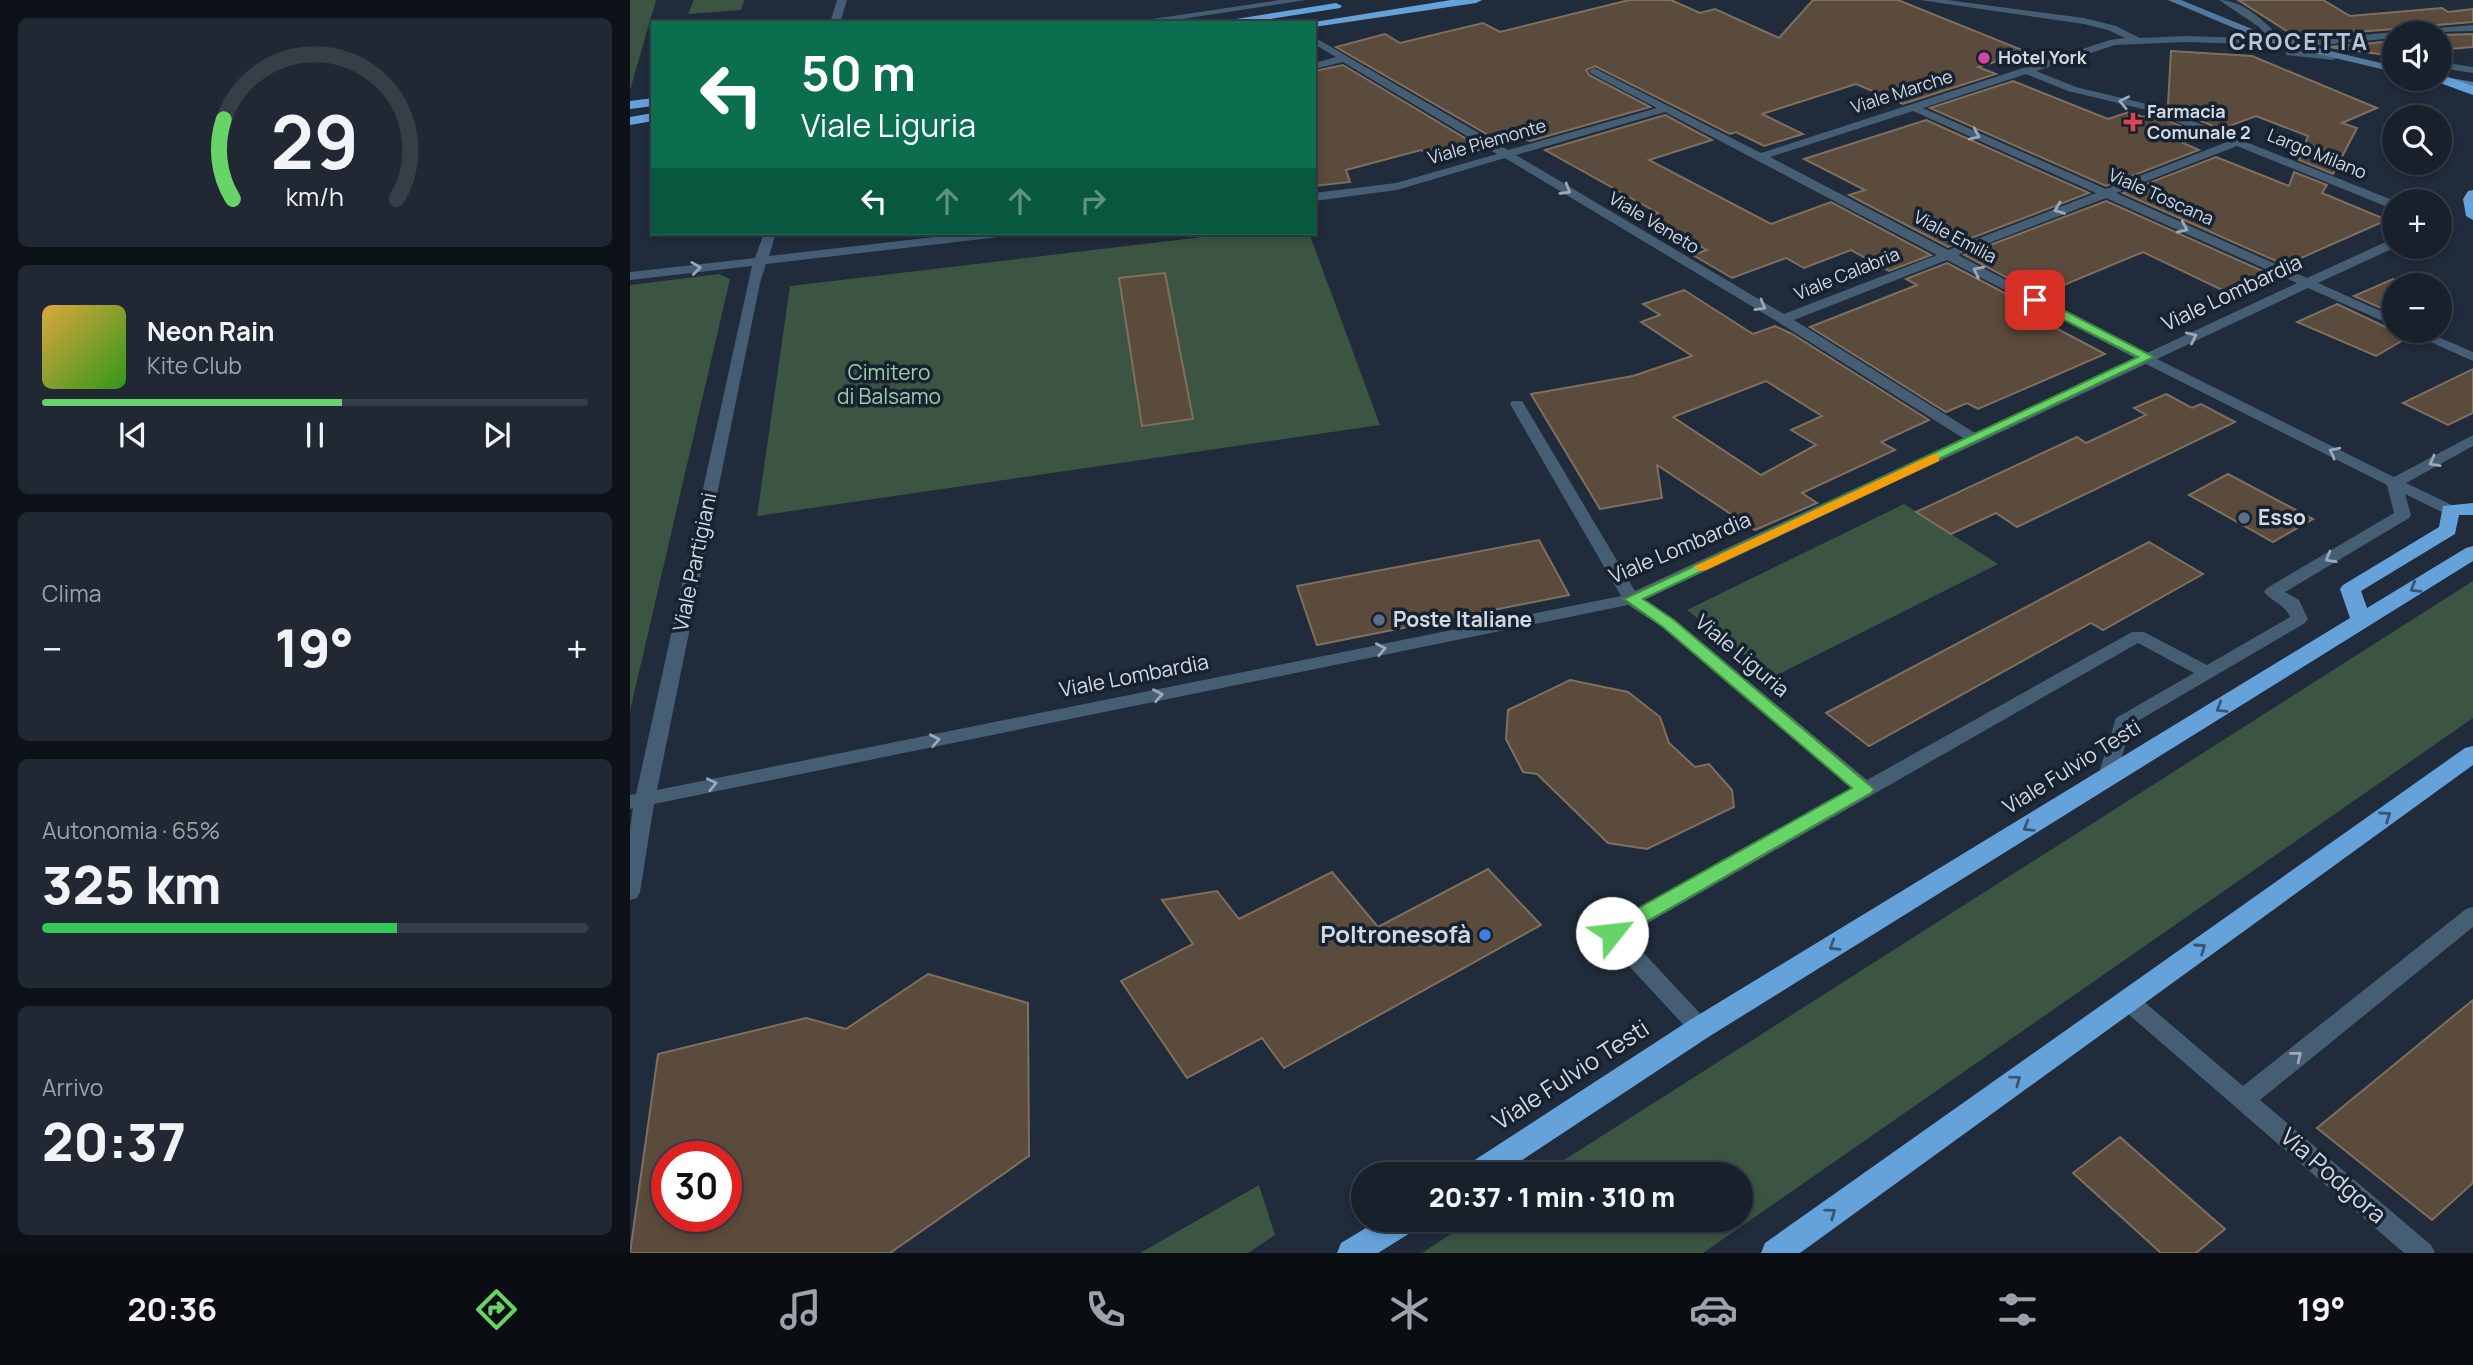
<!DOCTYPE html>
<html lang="it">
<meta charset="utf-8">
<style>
:root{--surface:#18202c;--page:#212834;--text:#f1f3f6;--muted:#9fa3a9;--line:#363e48;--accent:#66d466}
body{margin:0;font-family:Manrope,sans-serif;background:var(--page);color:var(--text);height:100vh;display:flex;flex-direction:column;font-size:26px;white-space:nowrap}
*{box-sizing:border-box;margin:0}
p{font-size:23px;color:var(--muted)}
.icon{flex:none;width:38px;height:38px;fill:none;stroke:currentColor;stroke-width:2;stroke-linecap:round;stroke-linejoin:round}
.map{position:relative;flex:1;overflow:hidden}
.sheet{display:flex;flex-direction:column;gap:18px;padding:18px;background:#0d1218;width:630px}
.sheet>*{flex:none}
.top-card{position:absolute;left:21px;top:21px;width:665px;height:214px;border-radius:0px;box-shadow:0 4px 10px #0003,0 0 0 2px var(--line);background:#0b6e4f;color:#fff;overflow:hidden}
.buttons{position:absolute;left:1752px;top:21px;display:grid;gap:14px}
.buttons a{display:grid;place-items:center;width:70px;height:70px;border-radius:50%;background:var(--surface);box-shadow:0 4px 10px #0003,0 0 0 2px var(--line);font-size:35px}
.speed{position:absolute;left:21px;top:1141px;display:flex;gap:14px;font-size:35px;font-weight:700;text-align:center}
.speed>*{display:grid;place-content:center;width:91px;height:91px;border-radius:50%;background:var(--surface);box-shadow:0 4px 10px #0003,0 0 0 2px var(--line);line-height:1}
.speed .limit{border:10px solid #d22;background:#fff;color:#111}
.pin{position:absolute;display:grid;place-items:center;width:60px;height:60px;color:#fff;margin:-30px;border-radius:14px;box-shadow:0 4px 10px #0006}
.me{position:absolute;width:77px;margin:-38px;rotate:61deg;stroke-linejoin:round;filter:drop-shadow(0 0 5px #0008)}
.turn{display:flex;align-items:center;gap:24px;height:147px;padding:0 35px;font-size:32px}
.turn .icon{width:91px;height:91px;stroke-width:2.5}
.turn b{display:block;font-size:49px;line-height:60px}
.lanes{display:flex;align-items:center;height:66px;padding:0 35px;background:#0003;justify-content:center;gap:35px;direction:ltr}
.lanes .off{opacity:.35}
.big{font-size:52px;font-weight:800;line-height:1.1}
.sheet .card{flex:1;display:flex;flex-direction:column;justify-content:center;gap:10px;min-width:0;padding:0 24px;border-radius:10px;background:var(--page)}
.sheet .dial{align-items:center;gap:0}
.dial svg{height:182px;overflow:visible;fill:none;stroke:var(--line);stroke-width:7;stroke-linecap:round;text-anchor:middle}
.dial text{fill:var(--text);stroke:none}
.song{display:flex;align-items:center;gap:21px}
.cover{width:84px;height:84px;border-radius:10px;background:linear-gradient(135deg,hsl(40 70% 55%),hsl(110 70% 35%))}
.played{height:7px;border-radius:4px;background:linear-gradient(90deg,var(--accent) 55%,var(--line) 55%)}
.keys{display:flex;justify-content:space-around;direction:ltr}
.heat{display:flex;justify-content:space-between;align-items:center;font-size:38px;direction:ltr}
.charge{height:10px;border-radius:5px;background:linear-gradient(90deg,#34c759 65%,var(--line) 0)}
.trip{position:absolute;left:721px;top:1162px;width:402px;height:70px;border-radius:35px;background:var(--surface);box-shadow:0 4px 10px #0003,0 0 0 2px var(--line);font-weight:800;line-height:70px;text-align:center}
.menu{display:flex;height:112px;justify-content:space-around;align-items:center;background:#0a0d12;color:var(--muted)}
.menu .icon{width:49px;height:49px}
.menu .active{color:var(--accent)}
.menu b{font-size:32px;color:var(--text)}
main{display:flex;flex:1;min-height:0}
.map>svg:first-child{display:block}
.green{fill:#3b5542}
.building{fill:#5b4b3c;stroke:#7f6f5f;stroke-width:2;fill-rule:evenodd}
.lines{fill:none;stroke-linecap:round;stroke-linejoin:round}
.street{fill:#465e74;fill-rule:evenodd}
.secondary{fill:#537a9e;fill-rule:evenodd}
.highway{fill:#66a2da;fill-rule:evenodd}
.oneway{stroke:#9aa8b7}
.oneway2{stroke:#375574}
.route{fill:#66d466;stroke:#428a42;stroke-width:2}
.slow{fill:#f59e0b}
.hotel-dot{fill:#d1479c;stroke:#172230;stroke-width:2.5}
.health-dot{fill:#e0444e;stroke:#172230;stroke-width:2.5}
.service-dot{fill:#5c6f8a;stroke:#172230;stroke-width:2.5}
.shop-dot{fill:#3f7fe0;stroke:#172230;stroke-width:2.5}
.labels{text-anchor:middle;stroke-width:7;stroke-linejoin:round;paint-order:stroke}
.far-poi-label{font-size:18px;font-weight:bold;fill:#d2d9e3;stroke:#172230;text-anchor:start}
.far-street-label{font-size:18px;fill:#d2d9e3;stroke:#172230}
.street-label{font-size:21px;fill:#d2d9e3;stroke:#172230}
.park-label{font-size:21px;fill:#9ccea8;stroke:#172230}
.poi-label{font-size:21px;font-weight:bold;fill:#d2d9e3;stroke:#172230;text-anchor:start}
.far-district-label{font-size:23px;font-weight:bold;letter-spacing:2px;fill:#b7c5d9;stroke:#172230}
.near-poi-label{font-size:24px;font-weight:bold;fill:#d2d9e3;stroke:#172230;text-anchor:end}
.near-street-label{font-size:24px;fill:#d2d9e3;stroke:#172230}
</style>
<main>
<section class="sheet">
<div class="card dial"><svg viewBox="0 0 100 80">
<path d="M14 69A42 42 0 1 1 86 69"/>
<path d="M14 69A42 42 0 0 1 10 34" stroke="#66d466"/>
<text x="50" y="56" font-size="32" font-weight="700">29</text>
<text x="50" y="72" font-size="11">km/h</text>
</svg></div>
<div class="card">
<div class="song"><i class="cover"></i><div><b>Neon Rain</b><p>Kite Club</p></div></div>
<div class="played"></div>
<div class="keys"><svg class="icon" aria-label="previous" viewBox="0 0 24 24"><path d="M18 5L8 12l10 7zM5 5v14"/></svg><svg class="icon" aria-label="pause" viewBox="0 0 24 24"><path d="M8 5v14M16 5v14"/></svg><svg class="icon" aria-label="next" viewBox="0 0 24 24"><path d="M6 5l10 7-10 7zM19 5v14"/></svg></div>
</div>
<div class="card"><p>Clima</p>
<div class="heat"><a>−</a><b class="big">19°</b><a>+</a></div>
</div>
<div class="card"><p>Autonomia · 65%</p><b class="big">325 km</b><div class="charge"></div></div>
<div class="card"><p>Arrivo</p><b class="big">20:37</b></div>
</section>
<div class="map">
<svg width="1843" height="1253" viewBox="0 0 1843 1253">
<rect width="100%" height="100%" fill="#202b3b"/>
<g class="green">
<polygon points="0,0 26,0 0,90"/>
<polygon points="64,0 114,0 111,10 58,14"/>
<polygon points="606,233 679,233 750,425 127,516 160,286"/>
<polygon points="89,274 100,279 0,711 0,285"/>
<polygon points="1274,504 1368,564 1143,677 1057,610"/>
<polygon points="1843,581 1843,718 1073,1253 792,1253 842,1220 1111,1220 1111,1174 912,1174"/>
<polygon points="629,1185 645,1235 618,1253 510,1253"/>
</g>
<g class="building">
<polygon points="999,0 1041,0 1070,13 1085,9 1149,38 1183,0 1268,0 1397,52 1348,67 1366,74 1273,104 1226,84 1132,114 1173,134 1134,146 1106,132 1100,134 965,66 956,70 959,75 1020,107 900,141 895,139 872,143 706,47 755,34 770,43 853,23 870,32"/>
<polygon points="1608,0 1693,0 1720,16 1812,8 1818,12 1843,9 1843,22 1784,27 1777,33 1764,29 1666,37"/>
<polygon points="1843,34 1843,47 1820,49 1820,61 1810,60 1810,35"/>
<polygon points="1764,41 1764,56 1698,47"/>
<polygon points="1541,51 1622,56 1747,108 1712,123 1727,128 1703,174 1669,160 1678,136 1626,116 1591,129 1534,107 1538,105"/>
<polygon points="713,65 853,149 808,161 791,150 716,170 720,182 684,186 684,71"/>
<polygon points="1383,81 1478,119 1499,112 1513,117 1520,114 1574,135 1553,143 1569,150 1476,186 1300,108"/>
<polygon points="1035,115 1082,140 1019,160 1141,224 1201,202 1301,255 1259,271 1221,250 1174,268 1156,258 1102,278 1063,255 1077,250 1018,217 1028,213 915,150"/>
<polygon points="1296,120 1459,193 1318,247 1219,195 1235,190 1174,159"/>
<polygon points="1586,157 1659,186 1664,172 1697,185 1692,193 1757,220 1655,265 1493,193"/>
<polygon points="1476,201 1637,273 1594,291 1513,252 1410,295 1334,255"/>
<polygon points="1317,263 1392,302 1384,306 1475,354 1348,409 1337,403 1316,412 1180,327 1287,285 1276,279"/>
<polygon points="535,273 563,419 512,426 489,278"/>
<polygon points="1763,279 1778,285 1764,285 1764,314 1724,296"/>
<path d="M1054,290L1123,334L1145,326L1162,334L1299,420L1251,442L1265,450L1172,493L1187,503L1125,530L1027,465L1032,498L970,509L901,394L1003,376L1062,356L1011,322L1030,315L1013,304ZM1136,381L1192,416L1161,430L1186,445L1131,475L1043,417Z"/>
<polygon points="1707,304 1764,331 1774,331 1780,336 1746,356 1667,322"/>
<polygon points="1843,369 1843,413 1818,425 1773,403"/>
<polygon points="1536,394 1562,408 1571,404 1605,422 1387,527 1366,513 1321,534 1286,512 1447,437 1456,443 1516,415 1504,408"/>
<polygon points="1598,474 1683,519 1643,542 1559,495"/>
<polygon points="909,540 939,595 687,645 667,586"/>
<polygon points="1519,542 1573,574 1473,630 1461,623 1239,746 1196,713"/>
<polygon points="940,680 998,692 1030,717 1039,743 1065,767 1079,764 1102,790 1104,807 1017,849 978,843 907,774 893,772 876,739 878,710"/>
<polygon points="858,869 911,925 654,1068 632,1038 557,1078 491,981 563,944 532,900 587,891 609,919 702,872 748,927"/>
<path d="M298,974L398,1003L399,1156L260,1253H0L28,1054L176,1018L216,1029ZM37,1157H96V1216H37Z"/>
<polygon points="1843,1000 1843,1183 1802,1220 1687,1128"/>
<polygon points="1490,1137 1534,1176 1595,1229 1566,1253 1531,1253 1443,1173"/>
</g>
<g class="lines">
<g class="street">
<polygon points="207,0 217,0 210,23 200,23"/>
<polygon points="650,0 676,0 525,23 496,23"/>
<path d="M1290,0H1317L1454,18L1486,26L1510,38L1556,36L1640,39L1629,27L1589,0C1613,0 1636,22 1651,39L1681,40L1764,32L1768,33H1764V38L1681,46L1556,42L1485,45L1406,71L1446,87L1525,106L1765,201L1764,209L1760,208L1607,146L1486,193L1677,278L1760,240L1764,239L1766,247L1688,283L1764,317V326L1678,288L1527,359L1764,477L1843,435V446L1776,483L1826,507L1828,510L1826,513H1814L1775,494L1781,515L1779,518L1655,592L1669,600L1678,619L1675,623L1501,725L1484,784H1470L1467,779L1486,718L1564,673L1508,643L997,935L1078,1022L1081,1028L1078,1034L1070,1037L1062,1034L974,939L971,933L974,927L1222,789L1032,627L998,605L24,804L10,892L7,898L0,900V829L3,808L0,809V795L6,794L122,266L0,280V272L125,258L134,233H146L139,256L339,233H375L369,237L136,264L130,283L27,790L991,596L880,404L882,401H892L894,404L1005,591L1333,438L1148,322L875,158L767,190L684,201V193L766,183L867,154L713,62L684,69V63L706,57L684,44V37L878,150L1027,108L960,73L959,71L964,68L1131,153L1480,40L1495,38L1478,30L1454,24ZM1396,74L1438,91L1517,110L1597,142L1476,189L1293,108ZM1283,111L1466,193L1318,250L1140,157ZM1035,112L1307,255L1154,314L886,155ZM1476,198L1667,283L1517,353L1328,255ZM1317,260L1505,358L1345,433L1164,320ZM1516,364L1757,485L1764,513L1637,588L1634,592C1643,603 1654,603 1660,617L1577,665L1514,632H1502L1237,780L1044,619L1014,600Z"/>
<polygon points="1843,25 1843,31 1779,33 1784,30"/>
<polygon points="1660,50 1703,54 1708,57 1703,60 1656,55 1656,51"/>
<polygon points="1810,62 1843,67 1843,73 1810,68"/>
<polygon points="1776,331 1794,331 1843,352 1843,361"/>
<polygon points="1843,907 1843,927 1630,1100 1801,1245 1805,1253 1774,1253 1489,1006 1486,1000 1489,994 1497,991 1505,994 1613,1086 1836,909"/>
</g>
<g class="secondary">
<polygon points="1538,0 1551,0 1644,38 1764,66 1764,72 1637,42"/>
<polygon points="1810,76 1843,82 1843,88 1806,81 1805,79 1810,79"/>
</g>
<g class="highway">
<polygon points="821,0 852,0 846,3 684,27 684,23 678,23"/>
<polygon points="706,3 712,6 710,8 614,23 581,23"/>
<polygon points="1815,76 1843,86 1843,95 1810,83 1810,77"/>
<polygon points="23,98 23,106 0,109 0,101"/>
<polygon points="23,113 23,121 0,125 0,117"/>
<polygon points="1843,190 1843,220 1836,216 1833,199 1838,191"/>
<polygon points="1843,503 1843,515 1829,515 1825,534 1731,591 1737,608 1836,548 1843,546 1843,561 1080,1036 871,1174 832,1174 837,1165 1060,1020 1720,618 1710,589 1713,585 1809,527 1813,506"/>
<polygon points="1843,746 1843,765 1170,1253 1131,1253 1135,1243 1835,748"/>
<polygon points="749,1220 789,1220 785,1230 748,1253 707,1253 711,1243"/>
</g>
</g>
<defs><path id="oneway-chevron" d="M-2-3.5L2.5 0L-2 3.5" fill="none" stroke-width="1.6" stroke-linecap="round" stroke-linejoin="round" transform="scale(1.75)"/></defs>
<g class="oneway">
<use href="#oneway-chevron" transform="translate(1494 102) rotate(-168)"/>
<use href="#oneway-chevron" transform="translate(1345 135) rotate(24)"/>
<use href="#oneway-chevron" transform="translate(936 190) rotate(31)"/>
<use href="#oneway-chevron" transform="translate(1429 209) rotate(159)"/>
<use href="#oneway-chevron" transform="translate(1553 228) rotate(24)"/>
<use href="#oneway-chevron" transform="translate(66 268) rotate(-7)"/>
<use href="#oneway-chevron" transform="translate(1348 271) rotate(-153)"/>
<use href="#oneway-chevron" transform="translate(1131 306) rotate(30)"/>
<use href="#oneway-chevron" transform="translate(1562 337) rotate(-25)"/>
<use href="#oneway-chevron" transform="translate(1704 452) rotate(-153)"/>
<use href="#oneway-chevron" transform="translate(1804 462) rotate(151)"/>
<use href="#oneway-chevron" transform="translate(1700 558) rotate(150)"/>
<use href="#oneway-chevron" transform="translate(751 649) rotate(-11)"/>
<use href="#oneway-chevron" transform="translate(528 695) rotate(-11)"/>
<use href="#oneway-chevron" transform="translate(305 740) rotate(-11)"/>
<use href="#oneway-chevron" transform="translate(82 784) rotate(-12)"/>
<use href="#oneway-chevron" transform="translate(1667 1056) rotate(-39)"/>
</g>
<g class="oneway2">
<use href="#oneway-chevron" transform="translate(1785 588) rotate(148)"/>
<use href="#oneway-chevron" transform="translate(1591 708) rotate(148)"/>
<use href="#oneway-chevron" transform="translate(1756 816) rotate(-35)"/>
<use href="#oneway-chevron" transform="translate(1398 827) rotate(149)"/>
<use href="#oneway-chevron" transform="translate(1204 946) rotate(149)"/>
<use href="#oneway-chevron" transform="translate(1571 948) rotate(-35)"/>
<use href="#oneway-chevron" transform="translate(1386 1080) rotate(-36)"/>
<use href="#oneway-chevron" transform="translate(1201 1213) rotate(-36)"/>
</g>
<polygon class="route" points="1401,298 1410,298 1524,357 1013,599 1044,620 1244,789 1241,793 988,938 975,938 972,933 975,927 1222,788 1033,627 994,599 1508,357 1401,303"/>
<polygon class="slow" points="1304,454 1309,455 1309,461 1076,570 1070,571 1063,567"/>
<circle class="hotel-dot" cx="1354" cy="58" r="7"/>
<path class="health-dot" d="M1499.5 111.5h7v7h7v7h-7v7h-7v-7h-7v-7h7z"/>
<g class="service-dot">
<circle cx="1614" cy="518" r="7"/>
<circle cx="749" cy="620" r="7"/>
</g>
<circle class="shop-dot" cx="855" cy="935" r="7"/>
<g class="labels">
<g class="far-poi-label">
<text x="1368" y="64">Hotel York</text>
<text x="1517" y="118">Farmacia<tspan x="1517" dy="21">Comunale 2</tspan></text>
</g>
<g class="far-street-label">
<text transform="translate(1272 92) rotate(-18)" y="6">Viale Marche</text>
<text transform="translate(857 142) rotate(-16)" y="6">Viale Piemonte</text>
<text transform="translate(1687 154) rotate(22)" y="6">Largo Milano</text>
<text transform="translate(1531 197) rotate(24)" y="6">Viale Toscana</text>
<text transform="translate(1024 223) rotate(31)" y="6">Viale Veneto</text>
<text transform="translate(1325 237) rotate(28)" y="6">Viale Emilia</text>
<text transform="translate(1217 274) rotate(-22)" y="6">Viale Calabria</text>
</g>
<g class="street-label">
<text transform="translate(1602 293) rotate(-25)" y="7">Viale Lombardia</text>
<text transform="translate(1050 548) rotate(-23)" y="7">Viale Lombardia</text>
<text transform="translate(65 562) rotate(-78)" y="7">Viale Partigiani</text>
<text transform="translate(1112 656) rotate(40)" y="7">Viale Liguria</text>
<text transform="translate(504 676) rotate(-11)" y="7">Viale Lombardia</text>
<text transform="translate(1442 767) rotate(-32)" y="7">Viale Fulvio Testi</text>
</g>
<g class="park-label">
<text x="259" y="380">Cimitero<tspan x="259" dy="24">di Balsamo</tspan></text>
</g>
<g class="poi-label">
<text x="1628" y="525">Esso</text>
<text x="763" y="627">Poste Italiane</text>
</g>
<g class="far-district-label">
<text x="1669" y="50">CROCETTA</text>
</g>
<g class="near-poi-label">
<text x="841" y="943">Poltronesofà</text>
</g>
<g class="near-street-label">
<text transform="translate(941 1075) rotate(-33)" y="8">Viale Fulvio Testi</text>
<text transform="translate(1703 1176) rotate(41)" y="8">Via Podgora</text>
</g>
</g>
</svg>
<div class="buttons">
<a><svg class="icon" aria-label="sound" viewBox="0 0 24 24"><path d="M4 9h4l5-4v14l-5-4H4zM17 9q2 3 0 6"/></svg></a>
<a><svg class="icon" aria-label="search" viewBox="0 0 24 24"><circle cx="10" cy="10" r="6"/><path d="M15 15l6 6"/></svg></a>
<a>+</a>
<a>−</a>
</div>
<div class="speed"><div class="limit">30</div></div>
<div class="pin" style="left:1405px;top:300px;background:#d93025"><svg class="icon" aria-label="arrive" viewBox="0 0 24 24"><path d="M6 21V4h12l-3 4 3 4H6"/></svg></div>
<svg class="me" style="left:982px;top:933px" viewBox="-20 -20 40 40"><circle r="19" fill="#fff"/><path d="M0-13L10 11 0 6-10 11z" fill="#66d466"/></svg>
<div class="trip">20:37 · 1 min · 310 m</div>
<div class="top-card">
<div class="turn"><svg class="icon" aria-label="left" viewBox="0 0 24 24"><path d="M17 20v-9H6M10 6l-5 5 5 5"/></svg><div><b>50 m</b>Viale Liguria</div></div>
<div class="lanes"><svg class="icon" aria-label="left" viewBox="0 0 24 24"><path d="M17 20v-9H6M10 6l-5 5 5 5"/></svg><svg class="icon off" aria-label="ahead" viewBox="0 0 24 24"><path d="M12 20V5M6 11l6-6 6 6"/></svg><svg class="icon off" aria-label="ahead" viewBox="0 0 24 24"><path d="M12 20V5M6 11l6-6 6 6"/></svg><svg class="icon off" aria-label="right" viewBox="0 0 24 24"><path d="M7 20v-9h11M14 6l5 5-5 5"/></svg></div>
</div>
</div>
</main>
<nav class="menu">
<b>20:36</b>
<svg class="icon active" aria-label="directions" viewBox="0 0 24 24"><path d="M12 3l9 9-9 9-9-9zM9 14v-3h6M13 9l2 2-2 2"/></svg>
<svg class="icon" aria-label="music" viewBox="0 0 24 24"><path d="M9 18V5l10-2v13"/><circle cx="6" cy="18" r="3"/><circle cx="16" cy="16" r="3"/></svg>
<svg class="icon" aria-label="phone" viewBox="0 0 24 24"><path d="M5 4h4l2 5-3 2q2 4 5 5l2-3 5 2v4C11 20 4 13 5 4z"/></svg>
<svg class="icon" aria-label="climate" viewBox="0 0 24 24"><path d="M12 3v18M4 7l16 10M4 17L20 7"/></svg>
<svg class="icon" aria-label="car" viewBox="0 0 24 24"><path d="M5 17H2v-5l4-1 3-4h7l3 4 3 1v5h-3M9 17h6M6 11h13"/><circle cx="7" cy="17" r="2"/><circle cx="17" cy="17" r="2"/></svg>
<svg class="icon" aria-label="filters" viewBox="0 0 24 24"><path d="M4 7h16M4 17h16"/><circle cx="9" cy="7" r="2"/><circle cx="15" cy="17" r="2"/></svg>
<b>19°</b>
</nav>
